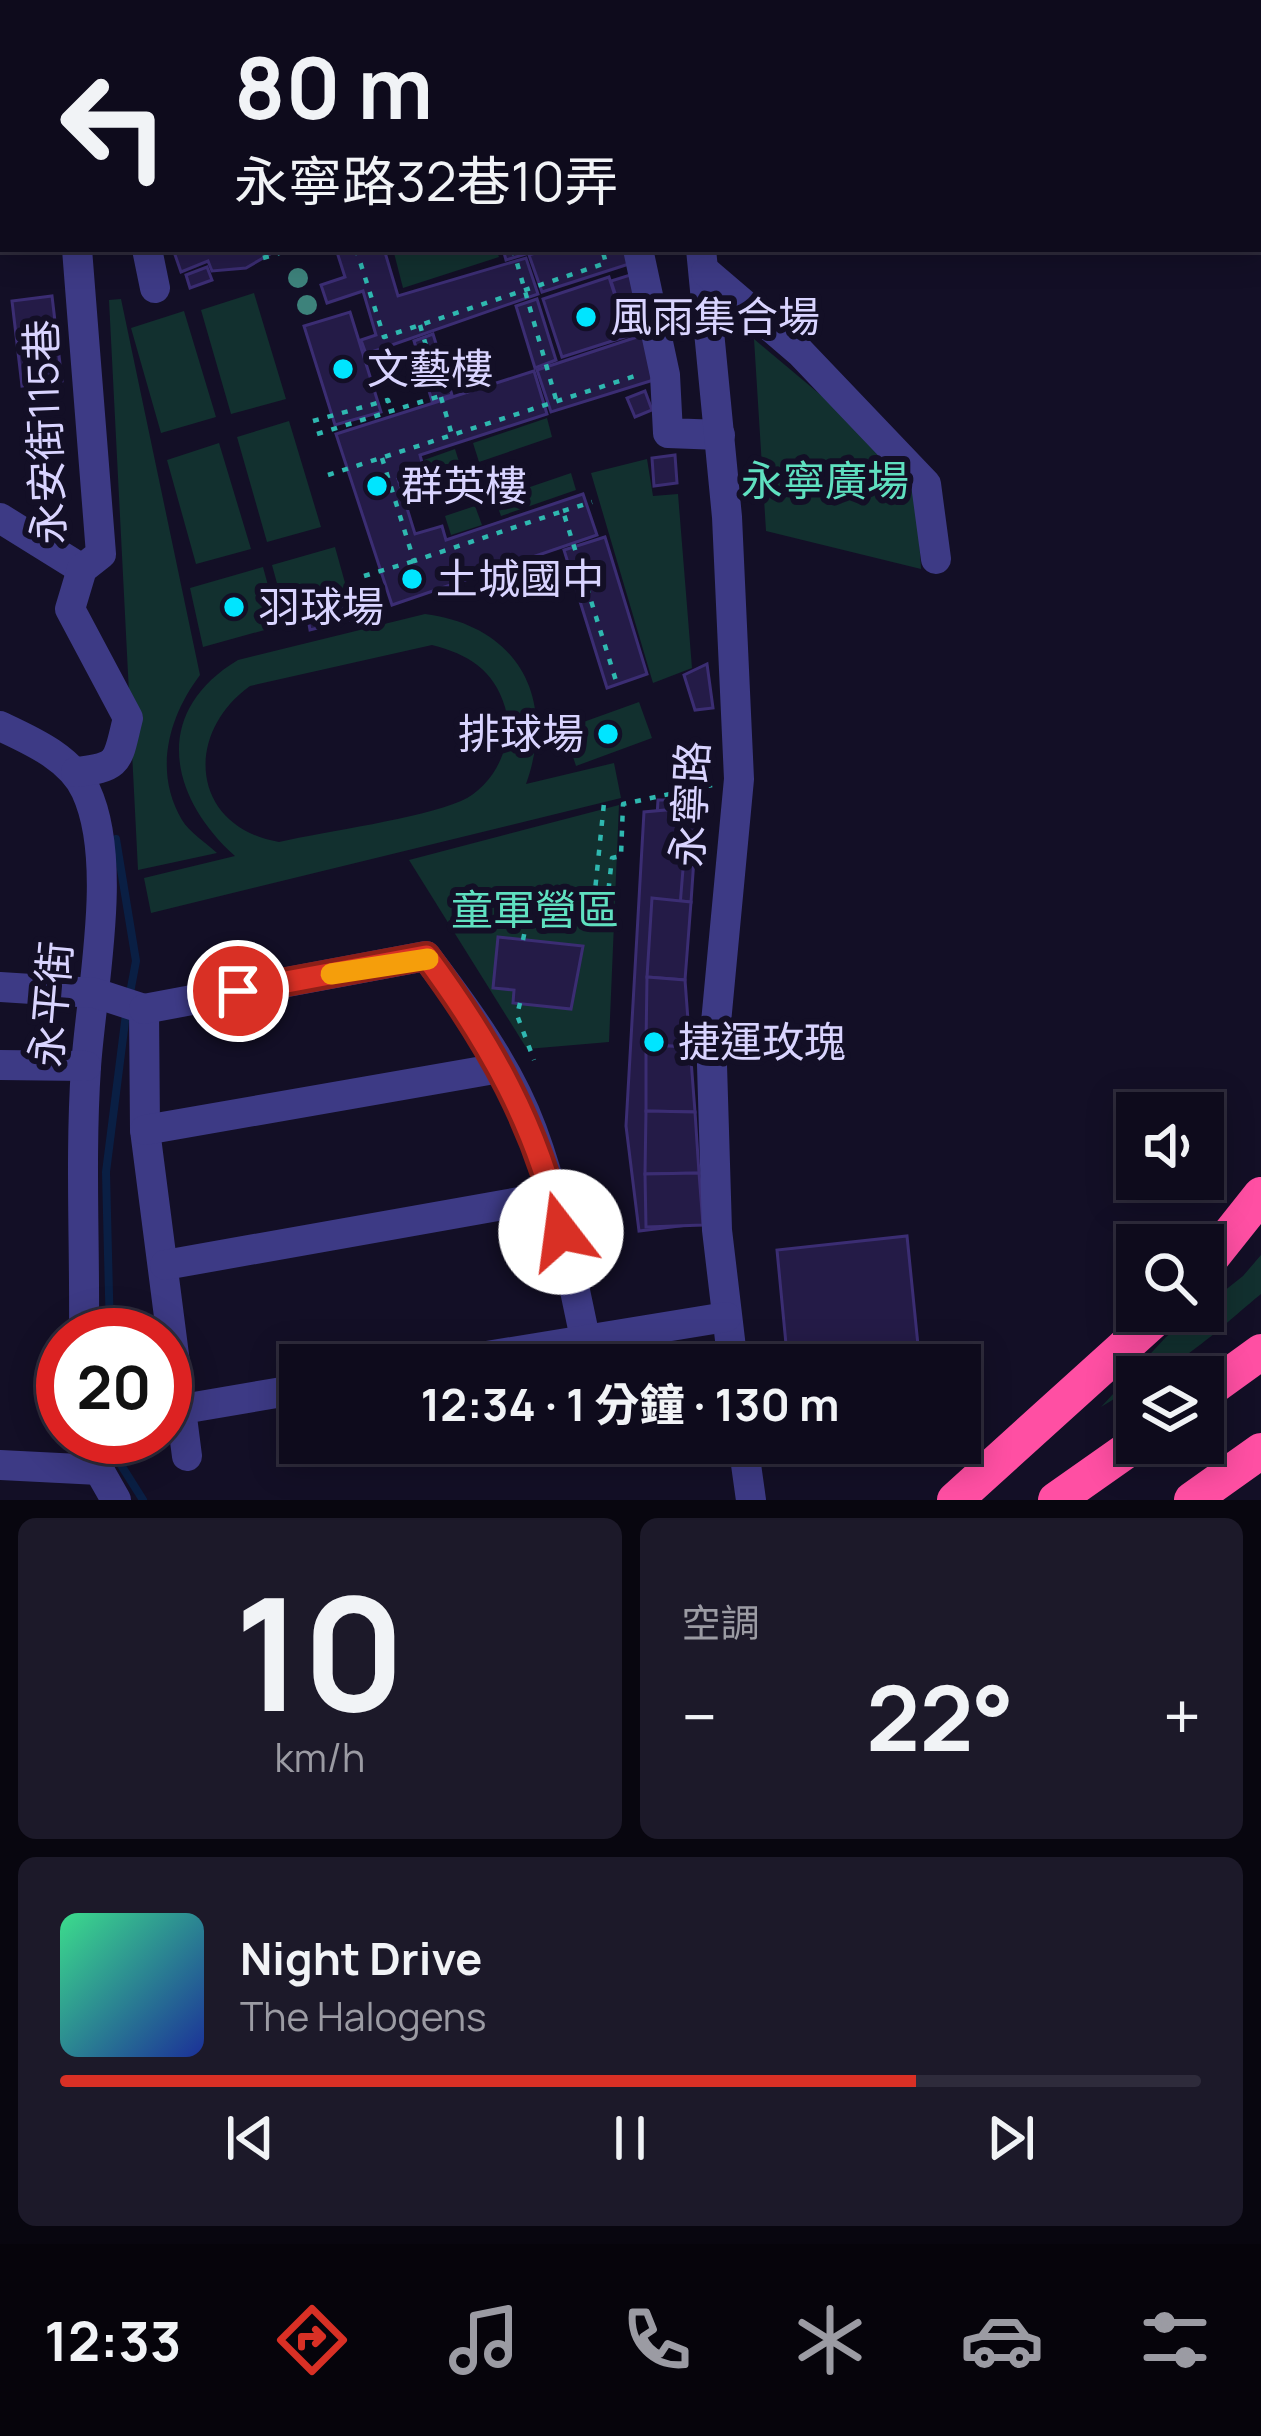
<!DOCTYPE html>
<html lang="zh-TW">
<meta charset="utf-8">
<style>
:root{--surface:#0e0b1c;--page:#1c1929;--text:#f1f3f6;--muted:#9b9ba3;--line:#2e2b3b;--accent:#d93025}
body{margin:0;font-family:Manrope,"Noto Sans TC",sans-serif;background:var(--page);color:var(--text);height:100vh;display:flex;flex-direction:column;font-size:45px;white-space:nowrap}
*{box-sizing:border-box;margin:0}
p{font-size:39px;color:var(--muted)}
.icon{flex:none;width:66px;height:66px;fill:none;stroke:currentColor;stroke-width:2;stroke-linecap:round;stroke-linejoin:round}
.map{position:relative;height:1500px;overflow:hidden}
.sheet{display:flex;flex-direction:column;gap:18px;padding:18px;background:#08060f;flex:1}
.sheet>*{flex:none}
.banner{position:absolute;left:0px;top:0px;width:1263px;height:252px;box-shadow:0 6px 30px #0003,0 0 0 3px var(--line);background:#0e0b1c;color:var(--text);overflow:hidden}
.fabs{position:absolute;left:1116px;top:1092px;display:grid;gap:24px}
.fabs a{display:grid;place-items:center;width:108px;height:108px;border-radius:0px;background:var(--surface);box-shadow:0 6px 30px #0003,0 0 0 3px var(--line);font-size:60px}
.speed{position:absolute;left:36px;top:1308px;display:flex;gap:24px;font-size:60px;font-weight:700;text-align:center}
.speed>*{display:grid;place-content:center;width:156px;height:156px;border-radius:50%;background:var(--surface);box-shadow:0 6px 30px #0003,0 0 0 3px var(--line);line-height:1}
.speed .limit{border:18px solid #d22;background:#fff;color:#111}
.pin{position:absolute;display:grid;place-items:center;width:102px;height:102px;color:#fff;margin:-51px;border:6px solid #fff;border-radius:50%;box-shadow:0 3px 12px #0007}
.me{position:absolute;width:132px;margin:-66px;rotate:345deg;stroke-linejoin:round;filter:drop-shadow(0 0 9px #0008)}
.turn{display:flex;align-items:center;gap:42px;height:252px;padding:0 36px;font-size:54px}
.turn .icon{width:156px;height:156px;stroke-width:2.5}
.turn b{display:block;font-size:84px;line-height:102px}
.big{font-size:90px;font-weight:700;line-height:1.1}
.sheet .card{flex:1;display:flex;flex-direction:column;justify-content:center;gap:18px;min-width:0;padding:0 42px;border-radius:18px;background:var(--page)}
.sheet .dial{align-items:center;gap:0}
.dial b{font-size:156px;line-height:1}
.song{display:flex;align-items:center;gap:36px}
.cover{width:144px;height:144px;border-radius:18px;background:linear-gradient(135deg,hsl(150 70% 55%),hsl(230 70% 35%))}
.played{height:12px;border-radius:6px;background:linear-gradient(90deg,var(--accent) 75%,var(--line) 75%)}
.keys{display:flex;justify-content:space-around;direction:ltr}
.heat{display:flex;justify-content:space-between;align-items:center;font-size:66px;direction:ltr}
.sheet .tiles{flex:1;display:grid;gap:18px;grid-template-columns:1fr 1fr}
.card:last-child{grid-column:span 2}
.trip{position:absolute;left:279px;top:1344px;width:702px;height:120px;border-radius:0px;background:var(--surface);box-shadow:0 6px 30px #0003,0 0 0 3px var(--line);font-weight:700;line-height:120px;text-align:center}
.tab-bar{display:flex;height:192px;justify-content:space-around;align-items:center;background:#06040b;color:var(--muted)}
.tab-bar .icon{width:84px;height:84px}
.tab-bar .selected{color:var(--accent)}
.tab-bar b{font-size:54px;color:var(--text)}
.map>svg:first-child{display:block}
.green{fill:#12302f;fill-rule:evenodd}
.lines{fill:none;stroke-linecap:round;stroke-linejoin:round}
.stream{stroke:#0a1f44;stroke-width:8}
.building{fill:#241b47;stroke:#3b2d73;stroke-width:3}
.path{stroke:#2fb8b0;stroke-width:4.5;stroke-dasharray:6 9;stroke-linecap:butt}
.minor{stroke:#3d3a85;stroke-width:30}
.highway{stroke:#ff4fa3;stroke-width:36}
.tree{fill:#3d827b}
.route-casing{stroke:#8d1f18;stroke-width:30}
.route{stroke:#d93025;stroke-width:21}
.slow{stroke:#f59e0b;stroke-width:21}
.poi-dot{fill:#00e5ff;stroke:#130f26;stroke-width:4.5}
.labels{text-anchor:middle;stroke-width:12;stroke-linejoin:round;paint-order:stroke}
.poi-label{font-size:42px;fill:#d9d4ff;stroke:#130f26;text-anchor:start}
.street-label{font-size:42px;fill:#d9d4ff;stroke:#130f26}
.park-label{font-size:42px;fill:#5fe0c0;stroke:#130f26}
</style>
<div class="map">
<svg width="1261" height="1500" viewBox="0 0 1261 1500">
<rect width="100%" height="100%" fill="#130f26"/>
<g class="green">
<polygon points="393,249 496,249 499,257 403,288"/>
<polygon points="254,293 286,399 231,414 201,310"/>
<path d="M121,299L200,675C169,716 153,771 182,820C189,832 206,843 217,853L138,870L109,300Z"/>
<polygon points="184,311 216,417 161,433 131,328"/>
<polygon points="754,339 915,474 921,569 766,531"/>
<polygon points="547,418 552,437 479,462 473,443"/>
<polygon points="289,421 321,527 267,542 237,437"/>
<polygon points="219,443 251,549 196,564 167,460"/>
<polygon points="455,449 461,468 430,479 424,460"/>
<polygon points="647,459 653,496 678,494 692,668 653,683 591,473"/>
<polygon points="571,473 576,490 501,516 495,499"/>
<polygon points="475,506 482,525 451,535 445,516"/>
<polygon points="335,547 347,590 283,605 272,565"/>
<polygon points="263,567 279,626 203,647 190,588"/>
<path d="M425,614C518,626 557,698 526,784L614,763L621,798L151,913L144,878L235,856C169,797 151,712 238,660ZM432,645C468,654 494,670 505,707C515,743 495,786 461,801C419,819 327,831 279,842C191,827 183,734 250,686Z"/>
<polygon points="639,702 652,738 576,766 564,729"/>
<polygon points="619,805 609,1042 527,1049 409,860"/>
<path d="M1261,1255V1294C1233,1316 1172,1377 1137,1377V1385L1101,1407L1166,1337L1243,1276Z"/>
</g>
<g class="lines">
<g class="stream">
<polyline points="116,839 136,961 130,993"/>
<polyline points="110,1335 106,1172 126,1014"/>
<polyline points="118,1437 121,1465 143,1500"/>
</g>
</g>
<g class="building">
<polygon points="491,0 542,0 543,3 483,3"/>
<polygon points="3,106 3,187 0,188 0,107"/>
<polygon points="173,249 268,249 270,254 246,268 212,271 208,261 181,272"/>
<polygon points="336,249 384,249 398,296 526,258 538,294 366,354 361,340 376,335 363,291 327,303 321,285 345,277"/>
<polygon points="503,249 525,249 526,254 506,260"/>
<polygon points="548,249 627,249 632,263 542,292 529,255"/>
<polygon points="207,267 212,280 190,288 186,275"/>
<polygon points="630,275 646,321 626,327 611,281"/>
<polygon points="609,277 628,336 562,357 543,299"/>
<polygon points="52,296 62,381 22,386 12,301"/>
<polygon points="537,299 556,360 535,368 516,306"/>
<polygon points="350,312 381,412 335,425 304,326"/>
<polygon points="433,334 452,395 432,401 414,341"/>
<polygon points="646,334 660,378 551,412 537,370"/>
<polygon points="534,371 547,414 420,455 424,470 398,479 415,534 442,526 446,540 583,494 597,535 392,605 336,434"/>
<polygon points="645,391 652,410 635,417 627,398"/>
<polygon points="675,455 677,483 654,486 652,458"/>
<polygon points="605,537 647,674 607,688 564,550"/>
<polygon points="351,602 354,619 310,630 307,613"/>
<polygon points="707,664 713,708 695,710 684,675"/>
<polygon points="658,800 698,800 691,902 652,898"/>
<polygon points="688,808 676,955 688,1225 639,1231 626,1126 644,812"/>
<polygon points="652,898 691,902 685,980 647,977"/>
<polygon points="498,937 583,946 571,1009 513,1003 514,990 493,988"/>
<polygon points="647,977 685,980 690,1047 646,1045"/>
<polygon points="646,1045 690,1047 695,1112 646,1111"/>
<polygon points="646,1111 695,1112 699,1173 645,1174"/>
<polygon points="699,1173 703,1225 646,1227 645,1174"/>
<polygon points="907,1236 920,1365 788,1365 777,1250"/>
</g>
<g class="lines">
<g class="path">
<polyline points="356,249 384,337 606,263 602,249"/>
<polyline points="513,249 557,403"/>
<polyline points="263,258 293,249"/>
<polyline points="420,325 452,435"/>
<polyline points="313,421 388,400 392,411"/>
<polyline points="317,434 440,396"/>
<polyline points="382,458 414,561 563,511 617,684"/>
<polyline points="328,475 635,376"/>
<polyline points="563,511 592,502"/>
<polyline points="364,576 414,561"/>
<polyline points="592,920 605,921 612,858 621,856 623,804 712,785"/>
<polyline points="523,940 527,920 592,920 604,803"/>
<polyline points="520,1003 517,1015 534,1060"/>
</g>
<g class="minor">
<polyline points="593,0 594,3"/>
<polyline points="75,3 75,0"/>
<polyline points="1186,3 1186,0"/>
<polyline points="0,49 3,50"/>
<polyline points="147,249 155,288"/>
<polyline points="638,249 665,375 668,433 720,435"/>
<polyline points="701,249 727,517 739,779 712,1065 717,1230 733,1365"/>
<polyline points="706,272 800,352 926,484 936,559"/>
<polyline points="0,518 82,569"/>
<path d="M0,726C32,741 71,758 86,791C119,862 91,991 86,1067C80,1155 85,1246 84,1335"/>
<path d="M76,772C122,767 117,761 128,718L70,609L82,569L101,554L77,249"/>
<polyline points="0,987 95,993 144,1009 145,1130 187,1456"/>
<path d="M144,1009L426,956C466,1009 509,1067 532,1130C557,1197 570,1268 585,1338"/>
<polyline points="0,1065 86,1066"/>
<polyline points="145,1130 500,1068"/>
<polyline points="165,1265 553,1196"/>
<polyline points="432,1365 726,1317"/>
<polyline points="165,1412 300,1389"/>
<polyline points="90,1437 99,1470 116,1500"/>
<polyline points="743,1443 751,1500"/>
<polyline points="0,1465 99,1470"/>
</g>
<g class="highway">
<polyline points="1203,1268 1261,1195"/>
<polyline points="1203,1394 1261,1352"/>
<polyline points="955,1500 1164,1311"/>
<polyline points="1056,1500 1137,1443"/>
<polyline points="1192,1500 1261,1451"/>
</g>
</g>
<g class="tree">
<circle cx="298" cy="278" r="10"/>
<circle cx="307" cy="305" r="10"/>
</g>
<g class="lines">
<defs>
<path id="route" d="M238,991L426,956C489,1041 538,1127 561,1232"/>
</defs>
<use href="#route" class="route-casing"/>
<use href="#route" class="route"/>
<polyline class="slow" points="331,974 428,959"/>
</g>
<g class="poi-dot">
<circle cx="586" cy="317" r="12"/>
<circle cx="343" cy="369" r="12"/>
<circle cx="377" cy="486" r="12"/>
<circle cx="412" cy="579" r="12"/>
<circle cx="234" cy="607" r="12"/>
<circle cx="608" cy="734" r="12"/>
<circle cx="654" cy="1042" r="12"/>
</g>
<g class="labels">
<g class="poi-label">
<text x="610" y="332">風雨集合場</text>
<text x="367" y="384">文藝樓</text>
<text x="401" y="501">群英樓</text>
<text x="436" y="594">土城國中</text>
<text x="258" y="622">羽球場</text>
<text x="584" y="749" text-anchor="end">排球場</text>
<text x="678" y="1057">捷運玫瑰</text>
</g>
<g class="street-label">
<text transform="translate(45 432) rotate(-92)" y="15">永安街115巷</text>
<text transform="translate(690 804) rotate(-87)" y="15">永寧路</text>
<text transform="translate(51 1004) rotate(-85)" y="15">永平街</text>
</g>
<g class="park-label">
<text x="825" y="496">永寧廣場</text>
<text x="535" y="925">童軍營區</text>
</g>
</g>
</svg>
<div class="fabs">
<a><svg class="icon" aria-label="sound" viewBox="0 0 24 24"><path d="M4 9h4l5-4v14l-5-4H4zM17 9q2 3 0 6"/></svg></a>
<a><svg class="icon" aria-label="search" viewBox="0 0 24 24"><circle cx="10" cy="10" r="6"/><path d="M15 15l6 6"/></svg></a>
<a><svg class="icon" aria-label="layers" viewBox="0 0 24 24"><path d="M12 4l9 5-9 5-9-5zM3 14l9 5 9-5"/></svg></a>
</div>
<div class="speed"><div class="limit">20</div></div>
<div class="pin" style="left:238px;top:991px;background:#d93025"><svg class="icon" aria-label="arrive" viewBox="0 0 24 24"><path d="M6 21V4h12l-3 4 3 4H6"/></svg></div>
<svg class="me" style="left:561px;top:1232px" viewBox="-20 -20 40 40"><circle r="19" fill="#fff"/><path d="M0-13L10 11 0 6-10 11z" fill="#d93025"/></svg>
<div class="trip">12:34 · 1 分鐘 · 130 m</div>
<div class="banner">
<div class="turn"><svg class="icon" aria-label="left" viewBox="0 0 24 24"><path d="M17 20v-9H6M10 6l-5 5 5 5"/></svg><div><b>80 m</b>永寧路32巷10弄</div></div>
</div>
</div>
<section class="sheet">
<div class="tiles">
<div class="card dial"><b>10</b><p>km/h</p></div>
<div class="card"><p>空調</p>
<div class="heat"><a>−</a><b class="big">22°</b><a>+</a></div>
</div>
<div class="card">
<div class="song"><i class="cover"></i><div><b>Night Drive</b><p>The Halogens</p></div></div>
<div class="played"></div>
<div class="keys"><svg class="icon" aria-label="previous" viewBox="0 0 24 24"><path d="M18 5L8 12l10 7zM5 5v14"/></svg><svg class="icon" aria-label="pause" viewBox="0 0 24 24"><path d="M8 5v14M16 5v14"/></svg><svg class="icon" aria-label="next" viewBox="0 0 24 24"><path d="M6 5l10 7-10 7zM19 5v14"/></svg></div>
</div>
</div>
</section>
<nav class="tab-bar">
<b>12:33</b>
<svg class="icon selected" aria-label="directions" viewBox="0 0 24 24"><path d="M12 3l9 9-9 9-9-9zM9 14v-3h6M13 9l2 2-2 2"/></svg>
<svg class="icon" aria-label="music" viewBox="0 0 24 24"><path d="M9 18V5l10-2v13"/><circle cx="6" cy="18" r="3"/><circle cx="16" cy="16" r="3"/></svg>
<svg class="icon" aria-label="phone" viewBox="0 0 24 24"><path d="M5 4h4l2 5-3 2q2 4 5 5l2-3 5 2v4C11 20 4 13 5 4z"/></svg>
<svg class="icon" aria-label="climate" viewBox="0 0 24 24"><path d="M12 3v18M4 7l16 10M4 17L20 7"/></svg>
<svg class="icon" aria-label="car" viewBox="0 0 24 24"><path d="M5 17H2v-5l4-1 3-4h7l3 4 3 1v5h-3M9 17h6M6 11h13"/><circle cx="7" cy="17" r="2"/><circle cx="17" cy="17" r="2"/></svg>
<svg class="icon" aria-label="filters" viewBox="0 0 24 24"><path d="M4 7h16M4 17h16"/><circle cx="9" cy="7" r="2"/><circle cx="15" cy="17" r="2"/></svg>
</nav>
